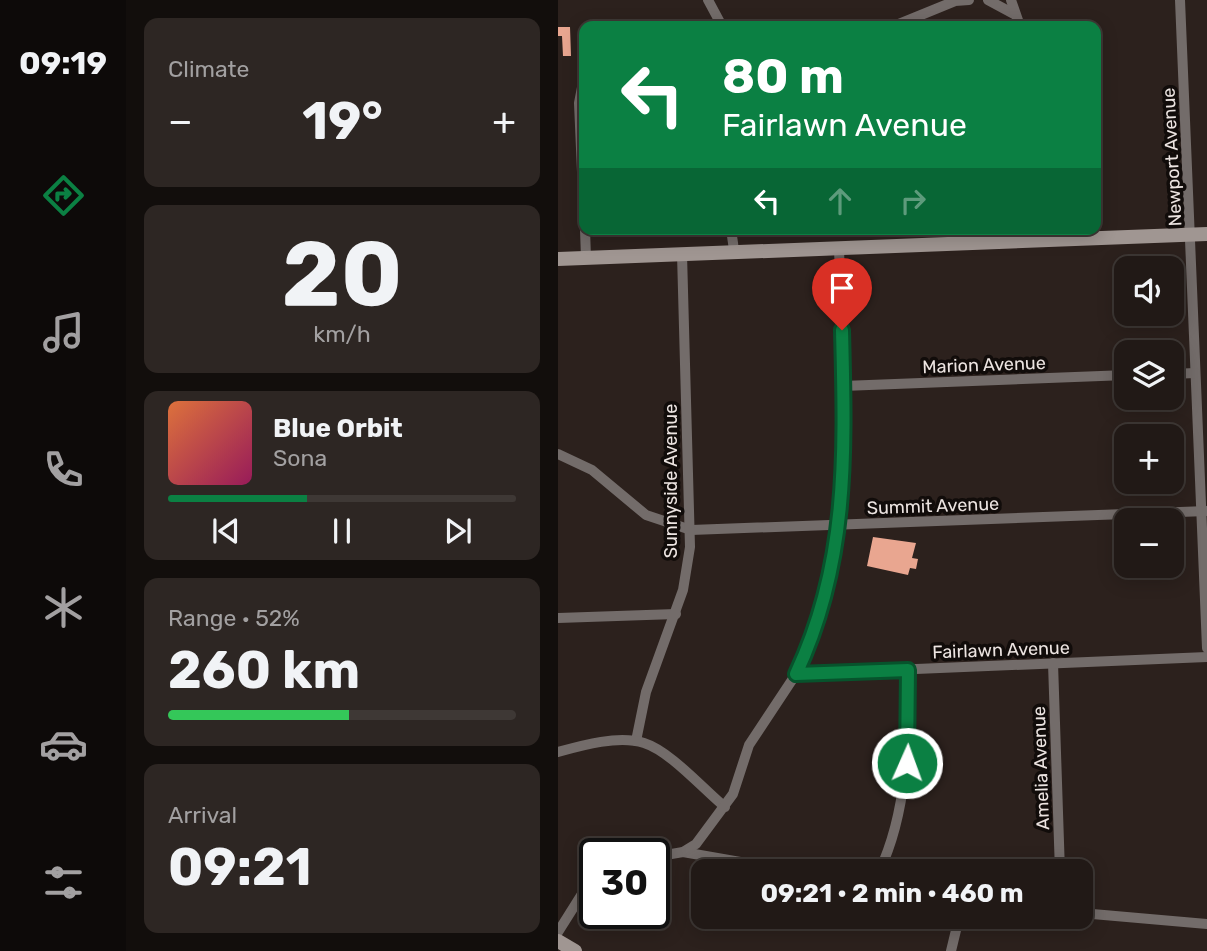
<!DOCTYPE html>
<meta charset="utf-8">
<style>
:root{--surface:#211916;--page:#2d2623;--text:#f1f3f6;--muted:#a2a0a1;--line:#3e3835;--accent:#0b8043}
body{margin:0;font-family:Rubik,sans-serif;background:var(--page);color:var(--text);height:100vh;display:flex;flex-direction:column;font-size:26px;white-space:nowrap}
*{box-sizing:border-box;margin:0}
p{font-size:23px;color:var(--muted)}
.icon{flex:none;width:38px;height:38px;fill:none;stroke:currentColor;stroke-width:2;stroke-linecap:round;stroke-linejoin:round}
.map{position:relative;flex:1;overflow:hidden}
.side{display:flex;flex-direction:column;gap:18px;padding:18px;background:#120e0c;width:432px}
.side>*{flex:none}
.hud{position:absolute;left:21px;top:21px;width:522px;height:214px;border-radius:14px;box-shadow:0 4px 18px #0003,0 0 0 2px var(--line);background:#0b8043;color:#fff;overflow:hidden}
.controls{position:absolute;left:556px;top:256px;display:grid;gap:14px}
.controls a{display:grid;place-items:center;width:70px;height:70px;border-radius:14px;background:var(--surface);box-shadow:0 4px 18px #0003,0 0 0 2px var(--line);font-size:35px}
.speed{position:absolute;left:21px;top:838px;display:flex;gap:14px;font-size:35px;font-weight:700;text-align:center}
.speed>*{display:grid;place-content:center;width:91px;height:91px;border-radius:50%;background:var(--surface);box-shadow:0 4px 18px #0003,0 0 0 2px var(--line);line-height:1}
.speed .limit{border:4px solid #111;border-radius:10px;background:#fff;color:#111}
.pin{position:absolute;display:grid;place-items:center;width:60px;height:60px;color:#fff;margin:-72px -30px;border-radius:50% 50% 50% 0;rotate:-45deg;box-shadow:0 0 7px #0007}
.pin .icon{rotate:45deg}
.me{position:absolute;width:77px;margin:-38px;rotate:2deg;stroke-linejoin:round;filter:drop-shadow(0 0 5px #0008)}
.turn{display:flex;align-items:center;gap:24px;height:147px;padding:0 28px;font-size:32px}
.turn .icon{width:91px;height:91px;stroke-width:2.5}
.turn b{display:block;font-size:49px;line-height:60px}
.lanes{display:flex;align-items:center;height:66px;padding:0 28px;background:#0003;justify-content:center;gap:35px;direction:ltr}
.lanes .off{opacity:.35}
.big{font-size:52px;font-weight:700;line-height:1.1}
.side .widget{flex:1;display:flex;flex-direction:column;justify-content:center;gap:10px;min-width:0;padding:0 24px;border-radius:14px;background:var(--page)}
.side .dial{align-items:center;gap:0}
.dial b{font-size:91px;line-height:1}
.song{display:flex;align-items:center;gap:21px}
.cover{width:84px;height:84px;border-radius:10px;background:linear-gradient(135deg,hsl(20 70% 55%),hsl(330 70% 35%))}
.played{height:7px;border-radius:4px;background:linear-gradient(90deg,var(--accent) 40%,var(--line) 40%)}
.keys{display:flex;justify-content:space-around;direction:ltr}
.heat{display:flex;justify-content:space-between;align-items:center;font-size:38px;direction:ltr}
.charge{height:10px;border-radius:5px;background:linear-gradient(90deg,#34c759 52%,var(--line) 0)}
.trip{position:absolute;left:133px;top:859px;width:402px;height:70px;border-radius:14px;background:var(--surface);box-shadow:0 4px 18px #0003,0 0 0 2px var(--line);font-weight:700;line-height:70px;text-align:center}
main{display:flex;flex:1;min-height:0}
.menu{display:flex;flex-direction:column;width:126px;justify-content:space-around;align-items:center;background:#0d0a09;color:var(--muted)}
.menu .icon{width:49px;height:49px}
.menu .current{color:var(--accent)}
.menu b{font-size:32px;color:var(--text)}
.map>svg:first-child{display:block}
.building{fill:#e9a690}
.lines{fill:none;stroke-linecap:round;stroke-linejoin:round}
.street{stroke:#736c6a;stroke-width:10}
.secondary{stroke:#a09692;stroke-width:14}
.route-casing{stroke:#07532c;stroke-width:18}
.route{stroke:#0b8043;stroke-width:12}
.labels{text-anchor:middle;stroke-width:7;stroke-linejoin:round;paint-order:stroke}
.street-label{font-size:18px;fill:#ece4e1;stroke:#110c0a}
</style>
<main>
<nav class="menu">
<b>09:19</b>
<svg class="icon current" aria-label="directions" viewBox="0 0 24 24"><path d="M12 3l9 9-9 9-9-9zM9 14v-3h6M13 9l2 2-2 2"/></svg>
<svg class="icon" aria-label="music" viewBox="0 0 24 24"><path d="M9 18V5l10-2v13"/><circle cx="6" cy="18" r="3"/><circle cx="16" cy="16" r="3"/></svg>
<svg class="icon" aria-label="phone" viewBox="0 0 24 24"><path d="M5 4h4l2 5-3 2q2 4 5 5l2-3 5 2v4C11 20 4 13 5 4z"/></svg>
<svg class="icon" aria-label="climate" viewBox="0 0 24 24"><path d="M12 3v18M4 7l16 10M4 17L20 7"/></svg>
<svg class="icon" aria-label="car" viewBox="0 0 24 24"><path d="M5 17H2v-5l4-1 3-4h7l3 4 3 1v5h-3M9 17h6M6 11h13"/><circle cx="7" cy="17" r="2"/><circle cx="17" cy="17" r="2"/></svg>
<svg class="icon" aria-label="filters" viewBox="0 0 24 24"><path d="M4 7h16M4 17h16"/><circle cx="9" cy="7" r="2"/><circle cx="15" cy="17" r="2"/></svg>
</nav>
<section class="side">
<div class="widget"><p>Climate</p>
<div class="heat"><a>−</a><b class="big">19°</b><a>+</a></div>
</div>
<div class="widget dial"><b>20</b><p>km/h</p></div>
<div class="widget">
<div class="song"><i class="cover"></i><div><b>Blue Orbit</b><p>Sona</p></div></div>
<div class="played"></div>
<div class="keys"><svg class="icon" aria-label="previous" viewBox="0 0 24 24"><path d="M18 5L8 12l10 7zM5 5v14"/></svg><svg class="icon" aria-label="pause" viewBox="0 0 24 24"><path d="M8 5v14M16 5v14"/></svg><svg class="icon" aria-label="next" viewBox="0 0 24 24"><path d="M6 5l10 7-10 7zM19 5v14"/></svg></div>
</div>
<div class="widget"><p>Range · 52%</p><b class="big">260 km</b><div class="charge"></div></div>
<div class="widget"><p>Arrival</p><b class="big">09:21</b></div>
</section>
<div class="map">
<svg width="649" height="951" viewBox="0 0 649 951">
<rect width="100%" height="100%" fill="#2c211d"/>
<g class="building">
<polygon points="0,27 12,27 13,56 5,56 4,36 0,36"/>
<polygon points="315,537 358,543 354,558 360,559 358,569 352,568 350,575 309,566"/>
</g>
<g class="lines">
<g class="street">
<polyline points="150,0 164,26"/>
<polyline points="430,0 456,14"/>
<polyline points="453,0 462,26"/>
<polyline points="622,0 649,648"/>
<polyline points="336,26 397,1 411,0"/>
<polyline points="26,77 21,103 26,218"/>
<polyline points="27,229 28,258"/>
<polyline points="173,229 176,250"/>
<polyline points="614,374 637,373"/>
<polyline points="285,386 569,375"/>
<polyline points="0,454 34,470 88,515 133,530 649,511"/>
<polyline points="0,618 118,614"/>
<polyline points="495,663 502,872"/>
<polyline points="238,674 649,657"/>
<polyline points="78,741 88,692 125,590 132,547 124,254"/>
<path d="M0,752C25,745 61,735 86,743C112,751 145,789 167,807"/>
<polyline points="125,852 240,872"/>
<polyline points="96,857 125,852 138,844 175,794 191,745 238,674 264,610 282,526 285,386 281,247"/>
<path d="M321,872C351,808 350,738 350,670"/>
<polyline points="523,913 649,924"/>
<polyline points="341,917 376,924 444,917"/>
<polyline points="0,932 24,894 37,883"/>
<polyline points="393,951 400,922"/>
</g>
<g class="secondary">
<polyline points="0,259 649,234"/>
<polyline points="0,941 17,951"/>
</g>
</g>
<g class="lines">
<defs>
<path id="route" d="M284,330C287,451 291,562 238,674L350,670L349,763"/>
</defs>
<use href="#route" class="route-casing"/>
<use href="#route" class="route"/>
</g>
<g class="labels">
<g class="street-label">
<text transform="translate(614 157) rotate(-93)" y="6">Newport Avenue</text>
<text transform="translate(426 365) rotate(-2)" y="6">Marion Avenue</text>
<text transform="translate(113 481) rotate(-90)" y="6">Sunnyside Avenue</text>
<text transform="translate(375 506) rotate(-2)" y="6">Summit Avenue</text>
<text transform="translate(443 650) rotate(-2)" y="6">Fairlawn Avenue</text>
<text transform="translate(483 768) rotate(-92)" y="6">Amelia Avenue</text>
</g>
</g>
</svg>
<div class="controls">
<a><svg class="icon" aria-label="sound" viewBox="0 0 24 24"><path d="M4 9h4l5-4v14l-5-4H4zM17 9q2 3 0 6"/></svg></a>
<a><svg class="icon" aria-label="layers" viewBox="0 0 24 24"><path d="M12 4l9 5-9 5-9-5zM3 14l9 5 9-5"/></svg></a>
<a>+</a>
<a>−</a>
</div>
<div class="speed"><div class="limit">30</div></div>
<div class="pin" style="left:284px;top:330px;background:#d93025"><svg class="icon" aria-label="arrive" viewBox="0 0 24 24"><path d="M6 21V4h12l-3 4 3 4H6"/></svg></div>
<svg class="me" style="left:349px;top:763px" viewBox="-20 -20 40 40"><circle r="17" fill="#0b8043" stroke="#fff" stroke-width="3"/><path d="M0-11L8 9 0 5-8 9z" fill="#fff"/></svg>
<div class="trip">09:21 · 2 min · 460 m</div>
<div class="hud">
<div class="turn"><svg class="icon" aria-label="left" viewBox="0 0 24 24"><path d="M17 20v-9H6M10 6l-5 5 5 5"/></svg><div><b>80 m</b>Fairlawn Avenue</div></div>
<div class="lanes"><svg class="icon" aria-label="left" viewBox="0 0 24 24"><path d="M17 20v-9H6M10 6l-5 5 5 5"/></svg><svg class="icon off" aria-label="ahead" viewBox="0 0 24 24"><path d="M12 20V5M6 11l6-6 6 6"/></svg><svg class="icon off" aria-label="right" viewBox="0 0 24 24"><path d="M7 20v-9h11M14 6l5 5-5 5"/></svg></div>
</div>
</div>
</main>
